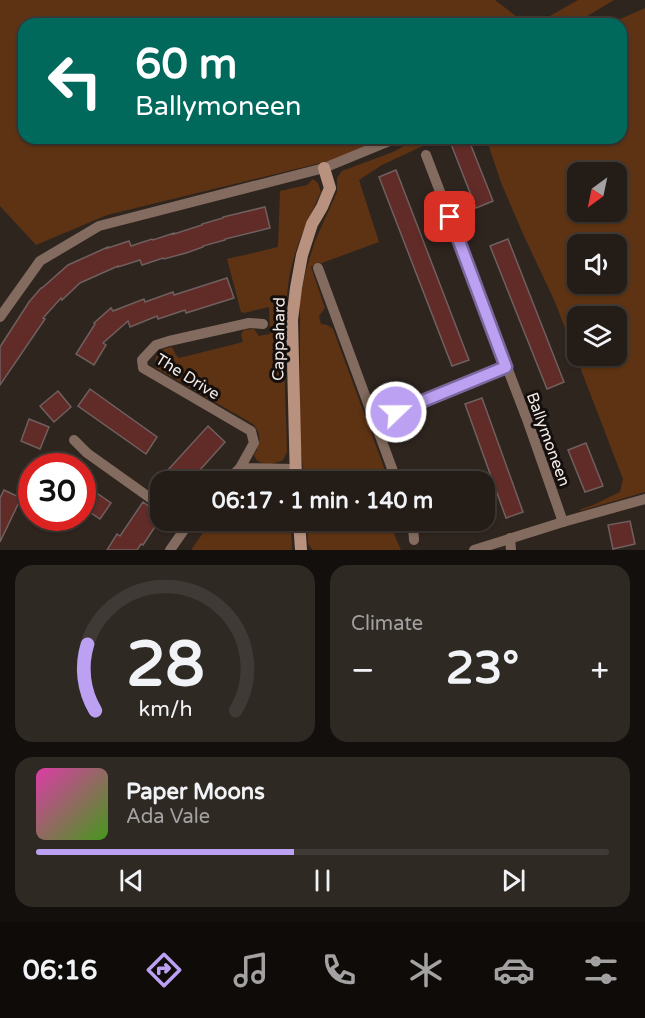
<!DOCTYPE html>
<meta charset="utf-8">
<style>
:root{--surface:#231c17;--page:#2f2924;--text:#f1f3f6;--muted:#a3a1a1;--line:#403a36;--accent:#bca0f2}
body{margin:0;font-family:"Varela Round",sans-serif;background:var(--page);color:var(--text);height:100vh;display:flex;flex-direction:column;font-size:22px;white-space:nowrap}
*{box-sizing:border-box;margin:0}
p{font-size:20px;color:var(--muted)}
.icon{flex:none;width:33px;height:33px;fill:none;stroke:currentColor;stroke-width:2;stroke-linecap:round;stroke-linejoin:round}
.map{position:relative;height:550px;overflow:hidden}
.drawer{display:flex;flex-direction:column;gap:15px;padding:15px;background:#130f0d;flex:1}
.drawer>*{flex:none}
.banner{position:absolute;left:18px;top:18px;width:609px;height:126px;border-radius:18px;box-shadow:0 2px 4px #0004,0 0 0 2px var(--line);background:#00695c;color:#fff;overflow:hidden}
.needle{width:39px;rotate:213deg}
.buttons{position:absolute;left:567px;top:162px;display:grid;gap:12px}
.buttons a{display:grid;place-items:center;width:60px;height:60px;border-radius:12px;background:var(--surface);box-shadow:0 2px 4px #0004,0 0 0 2px var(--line);font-size:30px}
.speed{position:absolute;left:18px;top:453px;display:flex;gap:12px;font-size:30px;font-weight:700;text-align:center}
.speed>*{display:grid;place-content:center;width:78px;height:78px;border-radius:50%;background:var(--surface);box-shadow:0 2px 4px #0004,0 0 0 2px var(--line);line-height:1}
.speed .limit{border:9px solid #d22;background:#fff;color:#111}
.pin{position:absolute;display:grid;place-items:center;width:51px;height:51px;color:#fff;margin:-26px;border-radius:12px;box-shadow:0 3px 9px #0006}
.me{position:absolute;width:66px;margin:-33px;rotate:68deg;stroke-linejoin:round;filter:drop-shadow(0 0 4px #0008)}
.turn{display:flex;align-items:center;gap:21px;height:126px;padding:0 18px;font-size:27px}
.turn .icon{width:78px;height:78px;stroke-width:2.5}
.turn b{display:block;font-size:42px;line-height:51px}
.big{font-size:45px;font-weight:800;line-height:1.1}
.drawer .card{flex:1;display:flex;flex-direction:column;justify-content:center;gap:9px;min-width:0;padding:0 21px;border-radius:18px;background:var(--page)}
.drawer .dial{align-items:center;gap:0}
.dial svg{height:156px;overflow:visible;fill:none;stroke:var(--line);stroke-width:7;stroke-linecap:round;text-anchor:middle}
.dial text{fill:var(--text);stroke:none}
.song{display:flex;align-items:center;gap:18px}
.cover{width:72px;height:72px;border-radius:9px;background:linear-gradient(135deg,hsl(320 70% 55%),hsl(100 70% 35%))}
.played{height:6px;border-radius:3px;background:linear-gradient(90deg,var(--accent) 45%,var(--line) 45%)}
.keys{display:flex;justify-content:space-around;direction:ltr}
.heat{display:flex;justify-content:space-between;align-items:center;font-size:33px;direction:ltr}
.drawer .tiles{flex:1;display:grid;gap:15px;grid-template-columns:1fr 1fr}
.card:last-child{grid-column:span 2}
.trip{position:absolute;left:150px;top:471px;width:345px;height:60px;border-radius:18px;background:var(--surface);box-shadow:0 2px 4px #0004,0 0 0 2px var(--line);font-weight:800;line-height:60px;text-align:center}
.dock{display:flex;height:96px;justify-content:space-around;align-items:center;background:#0e0b09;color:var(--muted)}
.dock .icon{width:42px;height:42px}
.dock .on{color:var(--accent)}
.dock b{font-size:27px;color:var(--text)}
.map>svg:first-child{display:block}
.green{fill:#5e3313;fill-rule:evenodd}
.building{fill:#612b27;stroke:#6f605f;stroke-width:1.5}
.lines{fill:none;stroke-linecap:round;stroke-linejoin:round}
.minor{stroke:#836c5f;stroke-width:10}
.secondary{stroke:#b8927e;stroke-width:12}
.route-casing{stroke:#7a689d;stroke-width:15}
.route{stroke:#bca0f2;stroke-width:10}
.labels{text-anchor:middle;stroke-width:6;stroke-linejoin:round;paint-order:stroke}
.street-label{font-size:16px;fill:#f3ece8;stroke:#140f0d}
</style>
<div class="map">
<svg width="645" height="550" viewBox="0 0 645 550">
<rect width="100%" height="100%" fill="#2f251f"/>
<g class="green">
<polygon points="0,0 495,0 526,24 24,24 24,138 391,138 349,156 107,215 36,245 0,206"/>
<polygon points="578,0 614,0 574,24 536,24"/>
<path d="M645,8V492L580,511L581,509L593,505L620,492L623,479L555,302L524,236L502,185L486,138H621V24H609ZM578,172H616V212H578ZM578,244H616V284H578ZM578,316H616V356H578Z"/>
<polygon points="418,138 440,138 382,165 359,180 379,242 311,267 325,308 319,316 321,324 327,325 333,329 389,481 304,482 300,435 300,299 306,270 315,241 337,192 337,178 342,171 393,152"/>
<path d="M313,179L318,183L321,192C309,218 296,244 290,273C280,330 286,395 287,452L283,460C274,465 258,467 254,455C261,443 262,434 253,424L163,372L156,368C152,356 161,348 172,347L176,355L179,358L243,342L241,334L244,330L254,329L259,336L270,334L269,307L244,313L241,312L227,259L278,247L280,191L307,185Z"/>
<polygon points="211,521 291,521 292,550 191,550"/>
<polygon points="307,521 404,521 406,527 394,534 401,550 313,550 308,544"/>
</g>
<g class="building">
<polygon points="468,138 493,201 476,208 451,144"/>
<polygon points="396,170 469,360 452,366 379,177"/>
<polygon points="265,207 270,228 225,239 225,240 203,246 203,247 186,253 164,259 163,258 142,265 140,260 118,267 118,266 80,283 62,300 61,298 43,318 45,319 0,385 0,347 29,302 41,288 42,288 68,265 108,247 108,248 129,241 131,246 152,239 153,240 174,233 174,234 202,225 202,224 223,218 223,217"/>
<polygon points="508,239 564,382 547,389 490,246"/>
<polygon points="227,278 234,298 186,313 185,310 158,319 157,316 130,327 128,321 103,343 106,345 94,365 76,354 95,324 94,323 111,308 113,311 144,299 145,302 173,292 174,295"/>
<polygon points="90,389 157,437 146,454 78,406"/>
<polygon points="58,391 71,407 54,422 40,406"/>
<polygon points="482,398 523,512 506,518 465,404"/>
<polygon points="29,419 49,427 40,449 21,441"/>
<polygon points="208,426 225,442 217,451 189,482 157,482"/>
<polygon points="586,443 603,486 585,492 568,450"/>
<polygon points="82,483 111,503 100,519 82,507"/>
<polygon points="4,490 21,498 0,542 0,498"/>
<polygon points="143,502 160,514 160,519 143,545 141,544 137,550 107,550 117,534 120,536"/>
<polygon points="630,521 635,544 613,549 608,525"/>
</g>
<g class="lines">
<g class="minor">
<polyline points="426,155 528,422 563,522"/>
<polyline points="318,268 397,482"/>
<polyline points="0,317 40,261 99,226 324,168 397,138"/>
<polyline points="263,324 249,323 169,341 156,345 142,360 143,368 251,431 254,443 240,468 295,469"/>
<polyline points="374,421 506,367"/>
<polyline points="74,440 87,453 160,505"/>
<polyline points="226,482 240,468"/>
<polyline points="411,520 413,526 414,540"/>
<polyline points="510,538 511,550"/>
<polyline points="170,550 191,520"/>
<polyline points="474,550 563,522 645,499"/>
</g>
<g class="secondary">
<polyline points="296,482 292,320 296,288 302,255 312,224 322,207 330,188 324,168"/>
<polyline points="299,520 301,550"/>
</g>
</g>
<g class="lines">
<defs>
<polyline id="route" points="396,412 506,367 450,217"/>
</defs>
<use href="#route" class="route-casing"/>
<use href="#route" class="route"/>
</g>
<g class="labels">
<g class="street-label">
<text transform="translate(278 339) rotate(-89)" y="6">Cappahard</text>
<text transform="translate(188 376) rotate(32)" y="6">The Drive</text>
<text transform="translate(549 439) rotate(70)" y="6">Ballymoneen</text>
</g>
</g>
</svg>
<div class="buttons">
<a><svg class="needle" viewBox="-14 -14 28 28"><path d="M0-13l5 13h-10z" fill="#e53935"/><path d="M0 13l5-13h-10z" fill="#a3a1a1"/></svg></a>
<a><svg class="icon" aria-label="sound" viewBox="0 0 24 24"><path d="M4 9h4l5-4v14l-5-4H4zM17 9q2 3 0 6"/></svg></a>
<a><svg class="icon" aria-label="layers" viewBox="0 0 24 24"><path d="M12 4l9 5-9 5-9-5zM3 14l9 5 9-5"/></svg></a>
</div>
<div class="speed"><div class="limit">30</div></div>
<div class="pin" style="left:450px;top:217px;background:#d93025"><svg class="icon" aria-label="arrive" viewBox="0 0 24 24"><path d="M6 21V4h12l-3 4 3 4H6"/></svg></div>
<svg class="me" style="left:396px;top:412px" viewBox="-20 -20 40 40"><circle r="17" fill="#bca0f2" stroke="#fff" stroke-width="3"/><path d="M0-11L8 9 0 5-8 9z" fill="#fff"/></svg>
<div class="trip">06:17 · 1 min · 140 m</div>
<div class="banner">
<div class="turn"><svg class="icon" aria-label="left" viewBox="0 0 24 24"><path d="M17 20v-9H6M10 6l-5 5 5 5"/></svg><div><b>60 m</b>Ballymoneen</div></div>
</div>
</div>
<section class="drawer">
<div class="tiles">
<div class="card dial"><svg viewBox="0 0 100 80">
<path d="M14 69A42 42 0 1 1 86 69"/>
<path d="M14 69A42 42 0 0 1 10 35" stroke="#bca0f2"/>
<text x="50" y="56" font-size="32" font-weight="700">28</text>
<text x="50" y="72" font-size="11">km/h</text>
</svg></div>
<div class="card"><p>Climate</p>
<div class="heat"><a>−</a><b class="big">23°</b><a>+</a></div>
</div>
<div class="card">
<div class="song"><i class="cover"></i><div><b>Paper Moons</b><p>Ada Vale</p></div></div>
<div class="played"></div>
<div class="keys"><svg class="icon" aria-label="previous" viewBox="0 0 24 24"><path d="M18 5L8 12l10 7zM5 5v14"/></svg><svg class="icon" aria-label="pause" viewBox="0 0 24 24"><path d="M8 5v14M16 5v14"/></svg><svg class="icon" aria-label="next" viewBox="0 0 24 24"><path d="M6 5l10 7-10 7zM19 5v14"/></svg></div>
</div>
</div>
</section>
<nav class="dock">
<b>06:16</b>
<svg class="icon on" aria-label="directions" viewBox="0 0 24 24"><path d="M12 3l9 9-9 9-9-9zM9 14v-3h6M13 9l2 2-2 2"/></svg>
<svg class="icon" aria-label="music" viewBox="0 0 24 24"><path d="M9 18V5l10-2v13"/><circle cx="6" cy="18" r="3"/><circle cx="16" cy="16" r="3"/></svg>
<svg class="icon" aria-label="phone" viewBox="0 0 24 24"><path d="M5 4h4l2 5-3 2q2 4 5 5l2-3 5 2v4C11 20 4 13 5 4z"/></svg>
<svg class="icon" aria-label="climate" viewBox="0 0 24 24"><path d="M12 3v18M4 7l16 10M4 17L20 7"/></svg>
<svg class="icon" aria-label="car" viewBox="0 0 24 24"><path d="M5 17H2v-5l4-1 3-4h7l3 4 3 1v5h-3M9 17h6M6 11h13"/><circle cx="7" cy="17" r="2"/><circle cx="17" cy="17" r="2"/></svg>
<svg class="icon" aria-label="filters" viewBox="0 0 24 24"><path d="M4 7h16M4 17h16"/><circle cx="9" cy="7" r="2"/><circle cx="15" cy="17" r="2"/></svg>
</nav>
